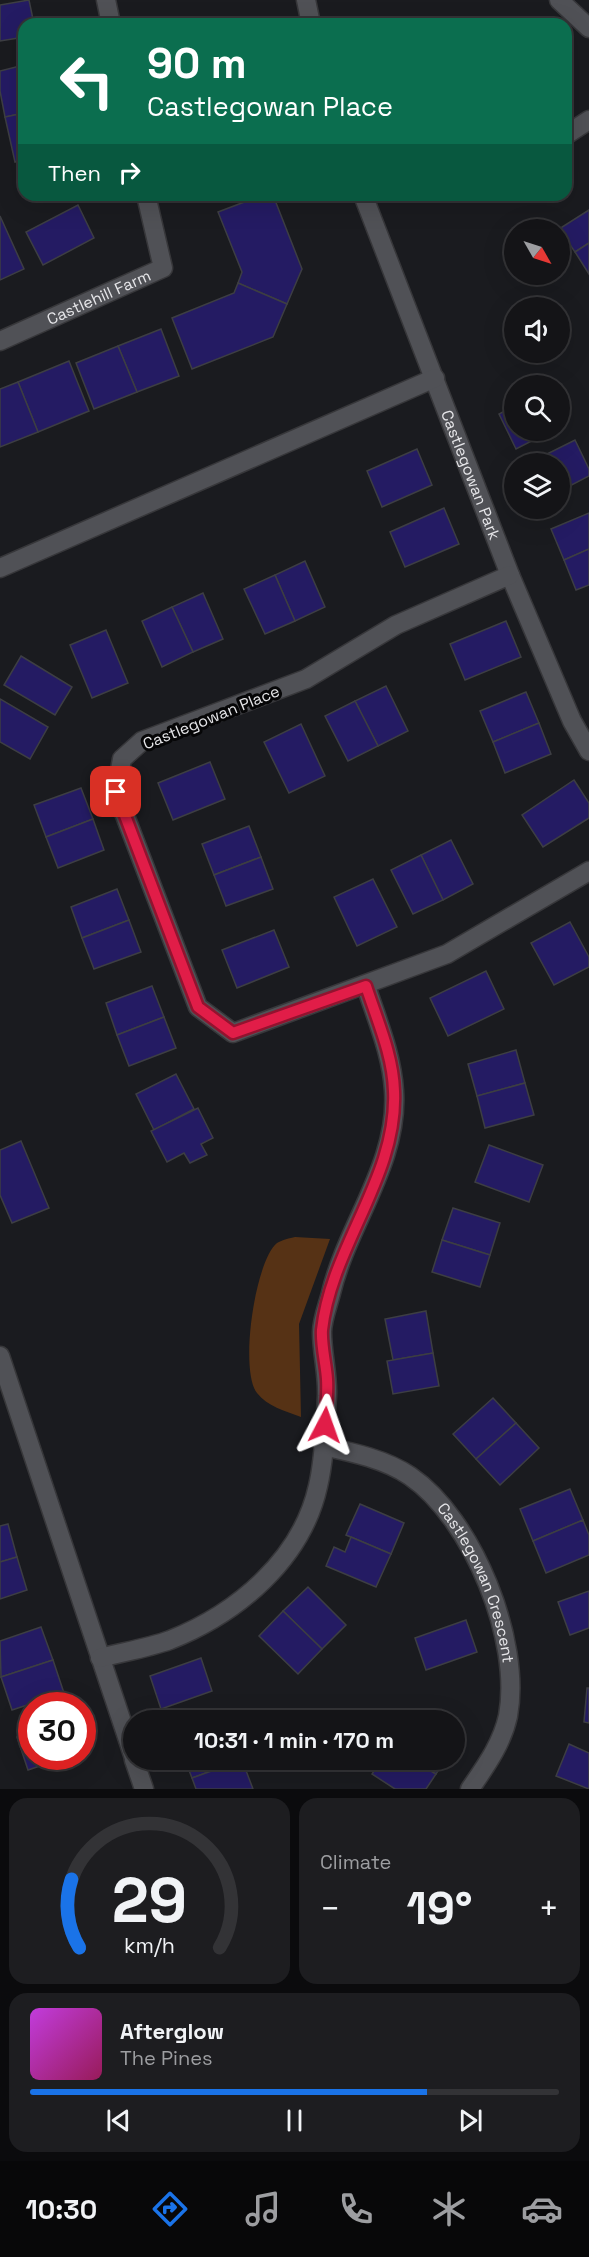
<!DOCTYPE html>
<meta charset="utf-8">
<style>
:root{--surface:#141417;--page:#1d1d20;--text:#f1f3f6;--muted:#9d9ea1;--line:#333336;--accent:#1a73e8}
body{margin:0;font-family:"Space Grotesk",sans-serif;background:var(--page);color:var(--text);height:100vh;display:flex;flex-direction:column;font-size:22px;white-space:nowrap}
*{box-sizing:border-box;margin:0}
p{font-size:20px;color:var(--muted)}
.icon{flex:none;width:33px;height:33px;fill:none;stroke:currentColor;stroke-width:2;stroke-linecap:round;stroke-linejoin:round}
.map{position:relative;height:1789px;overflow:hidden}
.panel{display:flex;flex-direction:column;gap:9px;padding:9px;background:#0b0b0d;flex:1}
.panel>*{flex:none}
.banner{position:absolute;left:18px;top:18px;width:554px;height:183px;border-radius:18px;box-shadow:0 6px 24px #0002,0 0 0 2px var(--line);background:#0b6e4f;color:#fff;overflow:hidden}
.needle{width:39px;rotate:129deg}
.buttons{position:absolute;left:504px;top:219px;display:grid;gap:12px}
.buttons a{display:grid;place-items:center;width:66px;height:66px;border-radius:50%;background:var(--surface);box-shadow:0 6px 24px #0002,0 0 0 2px var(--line);font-size:30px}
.speed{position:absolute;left:18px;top:1692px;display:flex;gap:12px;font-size:30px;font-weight:700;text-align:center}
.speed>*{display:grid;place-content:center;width:78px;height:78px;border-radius:50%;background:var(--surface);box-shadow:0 6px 24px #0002,0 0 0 2px var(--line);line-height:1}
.speed .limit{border:9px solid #d22;background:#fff;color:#111}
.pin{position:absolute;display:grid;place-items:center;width:51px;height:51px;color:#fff;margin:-26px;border-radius:12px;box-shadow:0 3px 9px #0006}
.me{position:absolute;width:66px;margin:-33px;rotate:4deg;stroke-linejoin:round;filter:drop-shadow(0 0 4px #0008)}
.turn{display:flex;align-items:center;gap:21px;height:126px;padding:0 30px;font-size:27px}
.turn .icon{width:78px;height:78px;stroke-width:2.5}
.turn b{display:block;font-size:42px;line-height:51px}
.then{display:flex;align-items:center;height:57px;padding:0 30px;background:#0003;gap:12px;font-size:22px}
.big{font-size:45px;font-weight:800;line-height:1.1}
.panel .card{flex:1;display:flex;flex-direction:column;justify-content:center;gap:9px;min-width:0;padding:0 21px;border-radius:18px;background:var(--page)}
.panel .dial{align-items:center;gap:0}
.dial svg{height:156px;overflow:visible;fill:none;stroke:var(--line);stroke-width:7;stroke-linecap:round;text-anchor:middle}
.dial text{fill:var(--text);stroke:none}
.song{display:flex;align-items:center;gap:18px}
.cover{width:72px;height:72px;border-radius:9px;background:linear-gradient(135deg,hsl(290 70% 55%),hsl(330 70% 35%))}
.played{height:6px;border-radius:3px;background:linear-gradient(90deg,var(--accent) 75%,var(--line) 75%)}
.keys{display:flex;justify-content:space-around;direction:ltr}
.heat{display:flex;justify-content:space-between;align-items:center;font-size:33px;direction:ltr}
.panel .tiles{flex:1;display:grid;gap:9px;grid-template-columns:1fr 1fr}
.card:last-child{grid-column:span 2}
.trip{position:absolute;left:123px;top:1710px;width:342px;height:60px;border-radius:30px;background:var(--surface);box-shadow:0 6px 24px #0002,0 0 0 2px var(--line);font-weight:800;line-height:60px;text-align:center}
.tabs{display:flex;height:96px;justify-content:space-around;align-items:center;background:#080809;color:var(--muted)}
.tabs .icon{width:42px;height:42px}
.tabs .current{color:var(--accent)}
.tabs b{font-size:27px;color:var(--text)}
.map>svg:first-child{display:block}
.green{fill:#563215}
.building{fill:#241b63;stroke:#3d3e43;stroke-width:1.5}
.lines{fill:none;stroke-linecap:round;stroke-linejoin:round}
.minor-casing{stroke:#37373a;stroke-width:21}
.minor{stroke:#505156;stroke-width:18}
.route-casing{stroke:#92132f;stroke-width:15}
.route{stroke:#e11d48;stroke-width:10}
.labels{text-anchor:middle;stroke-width:6;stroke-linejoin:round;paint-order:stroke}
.street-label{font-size:16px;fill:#e6e6e9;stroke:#060607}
</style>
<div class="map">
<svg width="589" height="1789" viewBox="0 0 589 1789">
<rect width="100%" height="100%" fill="#1a1b1f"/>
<path class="green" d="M295,1237L330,1239L299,1324L301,1417C285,1411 267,1406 257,1393C239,1370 255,1261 277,1243C282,1240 290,1238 295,1237Z"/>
<g class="building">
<polygon points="29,0 34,24 24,24 24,37 0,41 0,5"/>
<polygon points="541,20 541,24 506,24"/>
<polygon points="24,65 24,113 5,117 0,91 0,71"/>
<polygon points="24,113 24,160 15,162 5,117"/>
<polygon points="263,195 273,195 302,269 287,304 238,283 242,272 218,212"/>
<polygon points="78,205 94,238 43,265 26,232"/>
<polygon points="589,210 589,243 575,252 559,229"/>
<polygon points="0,216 24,269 0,280"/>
<polygon points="589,243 589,274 575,252"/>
<polygon points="238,283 287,304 273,337 192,369 172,318 234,293"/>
<polygon points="161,329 179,376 137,392 118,346"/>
<polygon points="118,346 137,392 94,409 76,363"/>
<polygon points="69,361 89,411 38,432 18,382"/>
<polygon points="18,382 38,432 0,447 0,389"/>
<polygon points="514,406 514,430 553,430 516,449 499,414"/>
<polygon points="560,409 566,424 560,427"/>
<polygon points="575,440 589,469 589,476 560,491 560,464 527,464"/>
<polygon points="417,449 432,485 382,507 367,471"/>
<polygon points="444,508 459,544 405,567 390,532"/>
<polygon points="589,513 589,549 564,560 551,529"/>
<polygon points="589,549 589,585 576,590 564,560"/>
<polygon points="305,561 325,607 295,621 275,575"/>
<polygon points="275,575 295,621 265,634 244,589"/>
<polygon points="203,593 223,639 193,652 172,607"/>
<polygon points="172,607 193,652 162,667 142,621"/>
<polygon points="506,621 521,657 465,680 450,644"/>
<polygon points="106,630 128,683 92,698 70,645"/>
<polygon points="21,656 72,687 55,715 4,685"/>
<polygon points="386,686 408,731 378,746 355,701"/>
<polygon points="526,692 539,723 493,742 480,711"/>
<polygon points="0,699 48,727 30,759 0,742"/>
<polygon points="355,701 378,746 348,761 325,716"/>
<polygon points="539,723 551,754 505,773 493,742"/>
<polygon points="301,724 325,776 289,793 264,742"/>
<polygon points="210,762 225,799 173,820 158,783"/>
<polygon points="574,780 589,803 589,818 543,847 522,815"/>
<polygon points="81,788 93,819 46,837 34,805"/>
<polygon points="93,819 104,850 58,868 46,837"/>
<polygon points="249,826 261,857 214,875 202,844"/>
<polygon points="451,840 473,884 443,900 421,855"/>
<polygon points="421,855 443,900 413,914 391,870"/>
<polygon points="261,857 273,889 226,906 214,875"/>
<polygon points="373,879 397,927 357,946 334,897"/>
<polygon points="117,889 129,920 82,938 71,907"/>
<polygon points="129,920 141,952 94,969 82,938"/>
<polygon points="570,922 589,957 589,967 554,985 531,943"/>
<polygon points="274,930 289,967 237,988 222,950"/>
<polygon points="486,971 504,1009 448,1036 430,998"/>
<polygon points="152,986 164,1017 117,1035 106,1003"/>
<polygon points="164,1017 176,1048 129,1066 117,1035"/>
<polygon points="516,1050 525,1083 477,1096 468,1064"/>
<polygon points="176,1074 194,1109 154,1130 136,1094"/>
<polygon points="525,1083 534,1115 485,1128 477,1096"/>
<polygon points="198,1108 213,1138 201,1144 207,1155 190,1163 184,1153 167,1162 151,1131"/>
<polygon points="21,1141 49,1208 12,1223 0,1195 0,1150"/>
<polygon points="489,1145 543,1165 529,1202 475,1182"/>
<polygon points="453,1208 500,1223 490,1255 442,1240"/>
<polygon points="442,1240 490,1255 480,1287 432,1272"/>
<polygon points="426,1311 433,1353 393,1360 385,1319"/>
<polygon points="433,1353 439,1386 393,1394 387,1361"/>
<polygon points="493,1398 516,1423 476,1459 453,1434"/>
<polygon points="516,1423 539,1448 500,1485 476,1459"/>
<polygon points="570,1489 583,1520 533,1541 520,1509"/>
<polygon points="360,1504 404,1523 391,1554 346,1535"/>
<polygon points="583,1520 589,1535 589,1555 546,1573 533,1541"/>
<polygon points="8,1524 17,1557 0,1562 0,1526"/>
<polygon points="351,1537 391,1554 376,1587 326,1566 334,1547 345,1552"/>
<polygon points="17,1557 27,1590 0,1599 0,1562"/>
<polygon points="308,1587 346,1625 322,1649 283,1611"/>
<polygon points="589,1591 589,1628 570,1635 558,1602"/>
<polygon points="283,1611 322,1649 298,1674 259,1636"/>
<polygon points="466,1620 477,1652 426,1670 415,1638"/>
<polygon points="41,1627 53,1660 1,1677 0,1641"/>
<polygon points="201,1658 212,1691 161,1709 150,1676"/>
<polygon points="53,1660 64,1693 12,1710 1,1677"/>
<polygon points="587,1688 589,1688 589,1723 584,1722"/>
<polygon points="32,1733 32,1756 70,1756 28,1770 17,1737"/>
<polygon points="569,1744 589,1753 589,1789 556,1776"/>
<polygon points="185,1760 241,1760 192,1778"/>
<polygon points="242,1760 253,1789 196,1789 192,1778"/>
<polygon points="381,1760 413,1760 436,1774 426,1789 395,1789 372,1774"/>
<polygon points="413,1760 445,1760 436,1774"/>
</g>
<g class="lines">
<defs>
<g id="minor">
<polyline points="106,0 111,24"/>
<polyline points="306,0 311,24"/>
<polyline points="559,0 589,28"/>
<polyline points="566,135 589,120"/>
<path id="s1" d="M363,195L510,575L572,721L589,751"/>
<path id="s2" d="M0,341L163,268L146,195"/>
<polyline points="0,568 435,378"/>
<polyline points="510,575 396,625 306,679 142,741 122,759 116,792 198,1007 233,1033 447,954 589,871"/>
<polyline points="0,1356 134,1758"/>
<path id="s3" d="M323,1446C351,1452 385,1459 410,1476C473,1519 522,1641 508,1716C502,1744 485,1767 470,1789"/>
<path d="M100,1658C123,1652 148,1648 170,1640C238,1613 302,1559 318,1486C325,1457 325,1425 327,1396C328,1374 322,1354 322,1332C322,1320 328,1305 331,1293C347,1225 399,1163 394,1091C392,1055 377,1020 366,986"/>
<polyline points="134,1760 144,1789"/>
</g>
</defs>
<use href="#minor" class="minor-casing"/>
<use href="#minor" class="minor"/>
</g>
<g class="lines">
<defs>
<path id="route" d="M116,792L198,1007L233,1033L366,986C377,1020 393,1055 394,1091C398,1176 331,1247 322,1330C321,1345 326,1364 327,1379C328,1394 326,1410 325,1425"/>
</defs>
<use href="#route" class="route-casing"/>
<use href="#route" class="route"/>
</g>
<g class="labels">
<g class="street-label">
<text dy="6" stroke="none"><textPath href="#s2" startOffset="108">Castlehill Farm</textPath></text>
<text dy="6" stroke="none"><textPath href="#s1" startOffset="300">Castlegowan Park</textPath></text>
<text transform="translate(211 717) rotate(-22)" y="6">Castlegowan Place</text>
<text dy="6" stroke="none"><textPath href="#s3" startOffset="222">Castlegowan Crescent</textPath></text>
</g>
</g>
</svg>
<div class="buttons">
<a><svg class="needle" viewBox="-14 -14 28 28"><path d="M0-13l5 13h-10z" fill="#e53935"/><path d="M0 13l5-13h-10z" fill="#9d9ea1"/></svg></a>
<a><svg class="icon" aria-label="sound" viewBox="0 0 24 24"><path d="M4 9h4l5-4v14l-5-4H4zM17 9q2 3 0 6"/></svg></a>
<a><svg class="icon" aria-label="search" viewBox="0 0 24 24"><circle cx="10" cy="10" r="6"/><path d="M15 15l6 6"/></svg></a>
<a><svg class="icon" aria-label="layers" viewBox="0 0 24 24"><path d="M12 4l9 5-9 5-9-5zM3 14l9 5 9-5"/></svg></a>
</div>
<div class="speed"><div class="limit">30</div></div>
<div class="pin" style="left:116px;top:792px;background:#d93025"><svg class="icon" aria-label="arrive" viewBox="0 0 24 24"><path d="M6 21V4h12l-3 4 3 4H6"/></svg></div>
<svg class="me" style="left:325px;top:1425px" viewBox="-20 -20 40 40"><path d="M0-17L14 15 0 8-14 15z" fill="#e11d48" stroke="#fff" stroke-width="4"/></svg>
<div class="trip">10:31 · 1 min · 170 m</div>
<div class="banner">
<div class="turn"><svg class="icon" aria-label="left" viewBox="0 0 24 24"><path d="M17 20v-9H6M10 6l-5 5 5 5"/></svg><div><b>90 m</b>Castlegowan Place</div></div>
<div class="then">Then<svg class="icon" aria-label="right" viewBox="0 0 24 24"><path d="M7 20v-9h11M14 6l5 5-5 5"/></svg></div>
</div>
</div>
<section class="panel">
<div class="tiles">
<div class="card dial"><svg viewBox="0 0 100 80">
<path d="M14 69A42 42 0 1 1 86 69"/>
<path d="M14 69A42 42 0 0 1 10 34" stroke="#1a73e8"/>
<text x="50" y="56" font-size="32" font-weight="700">29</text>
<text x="50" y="72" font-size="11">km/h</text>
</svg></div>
<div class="card"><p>Climate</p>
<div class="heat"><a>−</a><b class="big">19°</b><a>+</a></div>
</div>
<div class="card">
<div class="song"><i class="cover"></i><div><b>Afterglow</b><p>The Pines</p></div></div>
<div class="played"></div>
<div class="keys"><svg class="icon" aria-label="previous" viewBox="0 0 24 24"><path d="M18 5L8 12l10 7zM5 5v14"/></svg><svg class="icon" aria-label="pause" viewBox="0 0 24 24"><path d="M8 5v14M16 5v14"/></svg><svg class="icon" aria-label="next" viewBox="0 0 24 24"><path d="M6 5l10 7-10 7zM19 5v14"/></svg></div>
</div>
</div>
</section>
<nav class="tabs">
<b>10:30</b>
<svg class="icon current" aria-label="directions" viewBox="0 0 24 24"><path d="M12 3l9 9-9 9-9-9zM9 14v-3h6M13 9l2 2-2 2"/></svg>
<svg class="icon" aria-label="music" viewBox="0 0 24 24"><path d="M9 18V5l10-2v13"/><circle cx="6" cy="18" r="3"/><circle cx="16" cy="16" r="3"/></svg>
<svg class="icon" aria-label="phone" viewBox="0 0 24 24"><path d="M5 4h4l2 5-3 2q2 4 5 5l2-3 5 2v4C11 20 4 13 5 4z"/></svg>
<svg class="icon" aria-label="climate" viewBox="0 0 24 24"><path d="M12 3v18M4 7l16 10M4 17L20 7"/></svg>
<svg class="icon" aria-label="car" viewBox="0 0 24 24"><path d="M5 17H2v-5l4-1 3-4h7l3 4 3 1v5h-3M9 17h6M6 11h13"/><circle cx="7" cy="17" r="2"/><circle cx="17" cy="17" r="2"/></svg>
</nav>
